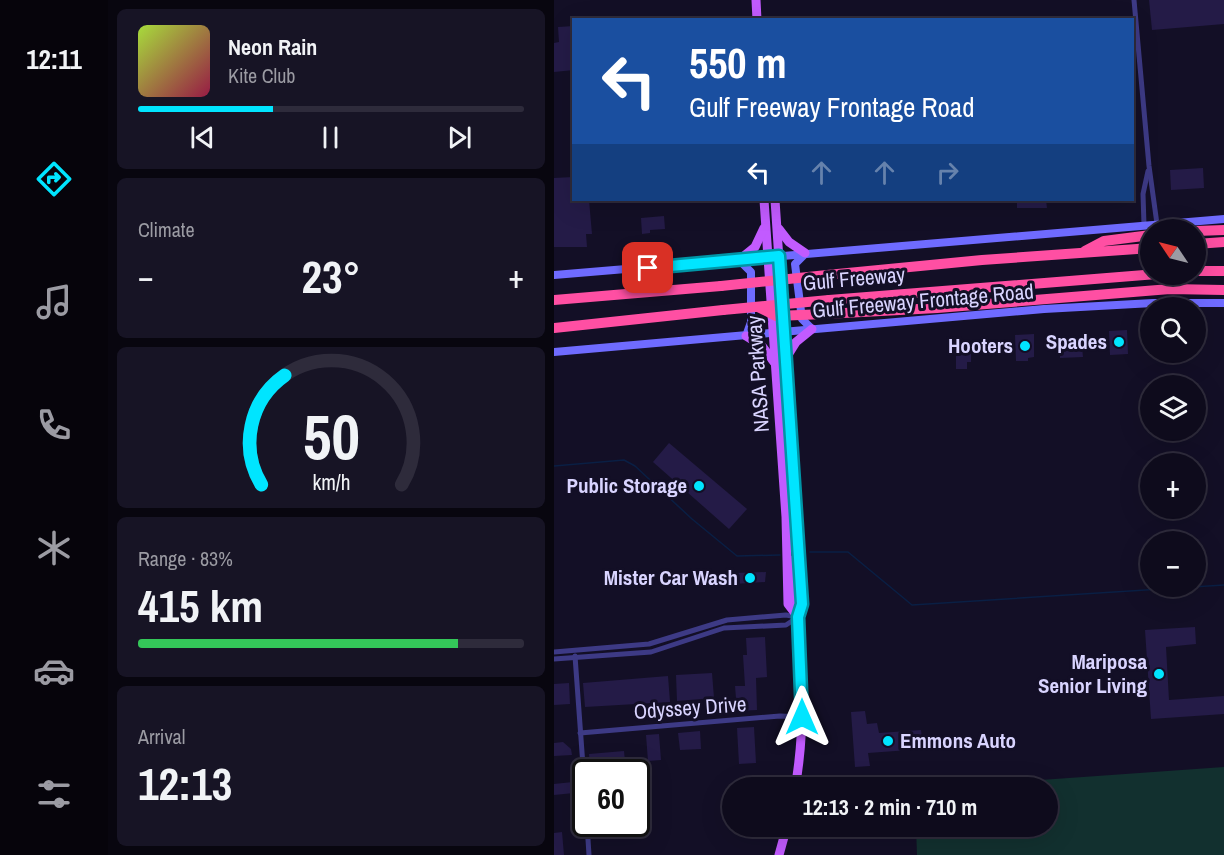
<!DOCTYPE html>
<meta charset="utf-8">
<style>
:root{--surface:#0e0b1c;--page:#171425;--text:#f1f3f6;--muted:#9b9ba3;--line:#2e2b3b;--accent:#00e5ff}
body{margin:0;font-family:"Archivo Narrow",sans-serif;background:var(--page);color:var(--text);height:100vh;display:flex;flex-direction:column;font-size:22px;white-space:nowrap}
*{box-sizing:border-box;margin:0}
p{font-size:20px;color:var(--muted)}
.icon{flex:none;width:33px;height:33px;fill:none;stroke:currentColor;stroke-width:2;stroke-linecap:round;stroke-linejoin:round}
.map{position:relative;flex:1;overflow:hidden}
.sheet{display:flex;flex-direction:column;gap:9px;padding:9px;background:#08060f;width:446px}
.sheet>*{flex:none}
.banner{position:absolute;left:18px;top:18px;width:562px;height:183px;border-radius:0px;box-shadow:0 6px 24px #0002,0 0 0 2px var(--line);background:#1a4fa0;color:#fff;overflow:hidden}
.needle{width:39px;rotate:305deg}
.tools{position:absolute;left:586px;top:219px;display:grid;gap:12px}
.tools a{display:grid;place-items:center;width:66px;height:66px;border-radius:50%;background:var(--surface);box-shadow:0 6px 24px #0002,0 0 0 2px var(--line);font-size:30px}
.speed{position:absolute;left:18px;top:759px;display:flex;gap:12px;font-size:30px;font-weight:700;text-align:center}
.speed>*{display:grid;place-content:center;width:78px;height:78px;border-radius:50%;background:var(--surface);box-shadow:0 6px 24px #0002,0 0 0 2px var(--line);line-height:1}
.speed .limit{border:3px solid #111;border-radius:9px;background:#fff;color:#111}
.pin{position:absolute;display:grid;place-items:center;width:51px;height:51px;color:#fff;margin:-26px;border-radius:12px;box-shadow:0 3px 9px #0006}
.me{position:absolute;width:66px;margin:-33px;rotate:0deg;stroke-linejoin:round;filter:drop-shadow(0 0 4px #0008)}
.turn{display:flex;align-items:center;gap:21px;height:126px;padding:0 18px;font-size:27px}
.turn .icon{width:78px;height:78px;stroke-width:2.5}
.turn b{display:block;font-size:42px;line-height:51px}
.lanes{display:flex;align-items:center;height:57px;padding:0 18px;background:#0003;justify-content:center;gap:30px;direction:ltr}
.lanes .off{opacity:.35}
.big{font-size:45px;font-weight:700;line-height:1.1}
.sheet .widget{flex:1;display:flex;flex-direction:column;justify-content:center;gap:9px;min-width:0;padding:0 21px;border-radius:9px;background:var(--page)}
.sheet .dial{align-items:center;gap:0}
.dial svg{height:156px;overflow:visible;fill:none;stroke:var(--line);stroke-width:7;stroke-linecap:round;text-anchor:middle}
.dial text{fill:var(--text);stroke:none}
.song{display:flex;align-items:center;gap:18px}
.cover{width:72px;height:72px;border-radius:9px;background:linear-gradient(135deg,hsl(80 70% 55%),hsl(340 70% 35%))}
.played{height:6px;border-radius:3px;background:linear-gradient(90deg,var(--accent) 35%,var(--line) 35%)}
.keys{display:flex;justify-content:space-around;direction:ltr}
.heat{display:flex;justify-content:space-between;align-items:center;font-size:33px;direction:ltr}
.charge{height:9px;border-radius:4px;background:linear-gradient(90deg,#34c759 83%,var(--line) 0)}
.trip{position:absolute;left:168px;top:777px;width:336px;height:60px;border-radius:30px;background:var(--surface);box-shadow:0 6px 24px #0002,0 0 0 2px var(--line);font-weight:700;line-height:60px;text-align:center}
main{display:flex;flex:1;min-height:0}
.menu{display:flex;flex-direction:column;width:108px;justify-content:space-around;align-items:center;background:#06040b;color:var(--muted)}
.menu .icon{width:42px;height:42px}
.menu .on{color:var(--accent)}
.menu b{font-size:27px;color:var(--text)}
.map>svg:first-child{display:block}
.green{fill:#12302f}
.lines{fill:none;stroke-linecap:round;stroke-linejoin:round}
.stream{stroke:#0a1f44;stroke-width:1.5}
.building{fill:#241b47}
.street{stroke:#3d3a85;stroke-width:5}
.secondary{stroke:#6f6bff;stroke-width:8}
.primary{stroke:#c25bff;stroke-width:9}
.highway{stroke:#ff4fa3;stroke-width:10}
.highway-bridge{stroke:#ff4fa3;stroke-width:10}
.route-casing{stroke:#0095a6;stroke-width:15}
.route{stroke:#00e5ff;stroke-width:10}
.poi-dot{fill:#00e5ff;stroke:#130f26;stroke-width:2}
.labels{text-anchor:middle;stroke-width:6;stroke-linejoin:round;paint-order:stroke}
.street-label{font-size:21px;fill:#d9d4ff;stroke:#130f26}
.poi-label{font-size:21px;font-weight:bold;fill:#d9d4ff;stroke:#130f26;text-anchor:end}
</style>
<main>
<nav class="menu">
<b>12:11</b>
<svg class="icon on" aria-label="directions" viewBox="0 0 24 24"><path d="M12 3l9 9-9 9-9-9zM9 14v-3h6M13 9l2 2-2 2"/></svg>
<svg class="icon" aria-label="music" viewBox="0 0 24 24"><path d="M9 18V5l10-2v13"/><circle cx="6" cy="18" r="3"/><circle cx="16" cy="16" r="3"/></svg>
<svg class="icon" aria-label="phone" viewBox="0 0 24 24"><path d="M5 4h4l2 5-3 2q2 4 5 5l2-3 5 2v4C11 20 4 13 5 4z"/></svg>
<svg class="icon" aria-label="climate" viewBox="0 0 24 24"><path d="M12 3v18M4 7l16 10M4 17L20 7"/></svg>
<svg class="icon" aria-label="car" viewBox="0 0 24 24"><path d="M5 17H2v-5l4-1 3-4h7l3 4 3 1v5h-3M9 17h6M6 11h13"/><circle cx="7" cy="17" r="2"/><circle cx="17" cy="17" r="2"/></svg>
<svg class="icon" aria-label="filters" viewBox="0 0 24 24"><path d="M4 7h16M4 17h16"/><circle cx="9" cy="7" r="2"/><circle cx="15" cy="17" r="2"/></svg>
</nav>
<section class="sheet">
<div class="widget">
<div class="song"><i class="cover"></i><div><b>Neon Rain</b><p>Kite Club</p></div></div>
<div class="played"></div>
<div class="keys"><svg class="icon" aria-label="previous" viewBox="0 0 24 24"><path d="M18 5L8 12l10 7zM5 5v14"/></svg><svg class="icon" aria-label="pause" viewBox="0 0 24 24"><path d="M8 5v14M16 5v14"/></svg><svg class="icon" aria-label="next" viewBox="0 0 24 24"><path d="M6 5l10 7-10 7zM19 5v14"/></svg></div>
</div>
<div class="widget"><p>Climate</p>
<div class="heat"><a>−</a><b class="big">23°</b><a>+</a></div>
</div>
<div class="widget dial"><svg viewBox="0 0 100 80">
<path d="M14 69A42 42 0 1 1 86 69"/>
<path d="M14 69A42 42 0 0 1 26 13" stroke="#00e5ff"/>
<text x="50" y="56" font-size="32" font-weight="700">50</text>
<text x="50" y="72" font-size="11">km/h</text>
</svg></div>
<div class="widget"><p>Range · 83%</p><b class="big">415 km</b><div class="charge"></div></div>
<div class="widget"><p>Arrival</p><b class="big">12:13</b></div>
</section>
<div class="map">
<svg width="671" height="855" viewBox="0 0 671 855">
<rect width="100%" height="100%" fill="#130f26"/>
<polygon class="green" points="670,767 670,855 363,855 362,827 494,826 494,788 386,787"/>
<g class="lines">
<g class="stream">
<polyline points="0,466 70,460 81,466 138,519 183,556 226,555"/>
<polyline points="256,552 294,552 358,605 671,585"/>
</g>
</g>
<g class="building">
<polygon points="595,0 671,0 671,24 598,30"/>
<polygon points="20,26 20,70 0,72 0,43 5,42 4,27"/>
<polygon points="649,168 650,188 617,190 616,170"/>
<polygon points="19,177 20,200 35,200 38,234 32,234 33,247 0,247 0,178"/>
<polygon points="463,200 492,200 493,208 463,208"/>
<polygon points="110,216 111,229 96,230 96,233 88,234 87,218"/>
<polygon points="573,330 574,354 556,355 555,331"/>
<polygon points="480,334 480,357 474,358 474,361 462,361 461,335"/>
<polygon points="527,338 529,357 506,358 506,354 504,354 503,339"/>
<polygon points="417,342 417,362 413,362 413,369 402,369 402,343"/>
<polygon points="115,443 193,509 175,529 99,462"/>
<polygon points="212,572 211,582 180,584 180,573"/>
<polygon points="641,627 642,644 612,647 615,700 671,696 671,714 597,719 591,630"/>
<polygon points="211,637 213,677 202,678 203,710 183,711 181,686 191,686 189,655 193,655 192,638"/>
<polygon points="158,673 160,698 123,701 122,675"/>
<polygon points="114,676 116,702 31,707 29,683"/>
<polygon points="15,683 16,704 0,705 0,684"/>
<polygon points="311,711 313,724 323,723 325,733 367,730 369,749 314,753 316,766 301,767 297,712"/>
<polygon points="200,727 202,763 185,764 183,728"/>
<polygon points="146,731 147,749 126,750 124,733"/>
<polygon points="105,734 107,760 94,761 92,735"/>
<polygon points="9,742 17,749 18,755 0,756 0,743"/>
<polygon points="70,751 72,772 36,772 35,754"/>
<polygon points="19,782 20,793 0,795 0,784"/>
<polygon points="8,832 10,855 0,855 0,833"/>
</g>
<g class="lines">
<g class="street">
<polyline points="580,0 595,166 603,224"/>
<polyline points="590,225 589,194 594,171"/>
<polyline points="0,652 95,644 173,620 232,615 243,617"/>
<polyline points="21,656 32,807"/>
<polyline points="0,659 97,652 170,628 232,625 244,617"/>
<polyline points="26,733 226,716 248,717"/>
<polyline points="33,824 35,855"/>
</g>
<g class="secondary">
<polyline points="251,254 241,264 248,319 258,329"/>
<polyline points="185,260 197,272 197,322 192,336"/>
<polyline points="0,275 671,219"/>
<polyline points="0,352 490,309 599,303 671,303"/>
</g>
<g class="primary">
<polyline points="202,0 203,20"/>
<polyline points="210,200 232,517 234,604 244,617"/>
<polyline points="221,200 248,604 244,617"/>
<polyline points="225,229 235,242 251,253"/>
<polyline points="185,260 201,247 210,228"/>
<polyline points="192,336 208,346 220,362"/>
<polyline points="232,358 242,342 258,329"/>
<path d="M239,560C245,636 255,712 241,788"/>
<polyline points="225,855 233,826"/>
</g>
<g class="highway">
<polyline points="642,231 671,230"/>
<polyline points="642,244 671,242"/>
<polyline points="531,251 550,241 597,235"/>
<polyline points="642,271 671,271"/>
<polyline points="273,275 428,260 597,248"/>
<polyline points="0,300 167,286"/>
<polyline points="275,300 603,274"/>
<polyline points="271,314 383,308 616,289 671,290"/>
<polyline points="0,328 169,310"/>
</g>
<g class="highway-bridge">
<polyline points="167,286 273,275"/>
<polyline points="204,307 222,316 271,314"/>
<polyline points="169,310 275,300"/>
</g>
</g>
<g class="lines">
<defs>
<polyline id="route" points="94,268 225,256 248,604 244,617 248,717"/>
</defs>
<use href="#route" class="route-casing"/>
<use href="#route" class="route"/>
</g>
<g class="poi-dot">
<circle cx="565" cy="342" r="6"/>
<circle cx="471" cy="346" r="6"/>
<circle cx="145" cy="486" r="6"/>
<circle cx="196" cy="578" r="6"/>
<circle cx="605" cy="674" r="6"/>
<circle cx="334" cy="741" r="6"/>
</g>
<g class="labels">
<g class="street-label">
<text transform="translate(300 279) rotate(-5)" y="7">Gulf Freeway</text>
<text transform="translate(369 301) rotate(-5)" y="7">Gulf Freeway Frontage Road</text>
<text transform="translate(204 374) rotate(-94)" y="7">NASA Parkway</text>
<text transform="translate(136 708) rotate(-4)" y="7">Odyssey Drive</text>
</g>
<g class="poi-label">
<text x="553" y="349">Spades</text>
<text x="459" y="353">Hooters</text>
<text x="133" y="493">Public Storage</text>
<text x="184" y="585">Mister Car Wash</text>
<text x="593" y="669">Mariposa<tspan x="593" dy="24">Senior Living</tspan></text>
<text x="346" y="748" text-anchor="start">Emmons Auto</text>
</g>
</g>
</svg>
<div class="tools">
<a><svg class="needle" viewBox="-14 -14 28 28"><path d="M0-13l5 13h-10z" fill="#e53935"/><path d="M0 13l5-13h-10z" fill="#9b9ba3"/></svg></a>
<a><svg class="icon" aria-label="search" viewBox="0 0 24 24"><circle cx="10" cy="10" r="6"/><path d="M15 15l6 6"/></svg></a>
<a><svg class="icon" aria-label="layers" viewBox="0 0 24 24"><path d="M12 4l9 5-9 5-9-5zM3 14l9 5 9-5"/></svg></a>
<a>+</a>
<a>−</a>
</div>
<div class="speed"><div class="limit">60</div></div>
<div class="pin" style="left:94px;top:268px;background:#d93025"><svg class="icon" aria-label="arrive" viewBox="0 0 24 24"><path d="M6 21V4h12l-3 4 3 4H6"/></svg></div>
<svg class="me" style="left:248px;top:717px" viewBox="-20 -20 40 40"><path d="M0-17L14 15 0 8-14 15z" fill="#00e5ff" stroke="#fff" stroke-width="4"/></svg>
<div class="trip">12:13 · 2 min · 710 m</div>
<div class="banner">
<div class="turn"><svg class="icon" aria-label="left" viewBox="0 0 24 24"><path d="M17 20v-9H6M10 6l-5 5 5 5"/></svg><div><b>550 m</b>Gulf Freeway Frontage Road</div></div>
<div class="lanes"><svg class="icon" aria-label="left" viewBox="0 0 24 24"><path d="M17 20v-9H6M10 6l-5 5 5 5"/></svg><svg class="icon off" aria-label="ahead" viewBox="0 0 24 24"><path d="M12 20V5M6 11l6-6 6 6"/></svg><svg class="icon off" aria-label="ahead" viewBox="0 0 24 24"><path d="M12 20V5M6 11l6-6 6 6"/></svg><svg class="icon off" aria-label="right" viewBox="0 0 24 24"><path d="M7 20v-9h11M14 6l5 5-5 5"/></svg></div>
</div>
</div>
</main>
